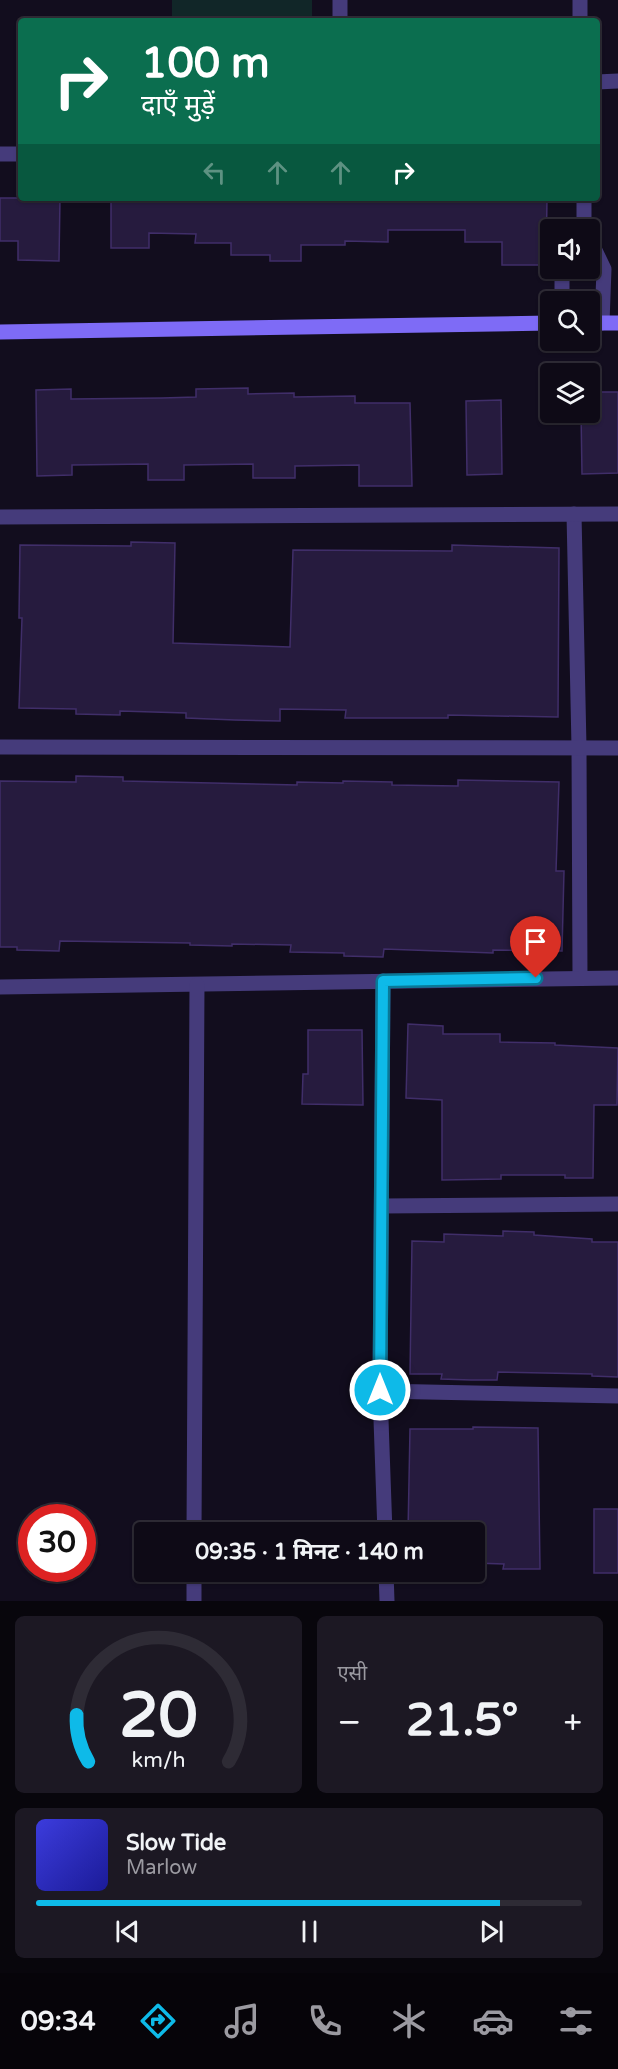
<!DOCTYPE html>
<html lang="hi">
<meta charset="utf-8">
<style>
:root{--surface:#0e0a16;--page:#1c1823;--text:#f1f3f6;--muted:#9b9aa1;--line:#2e2b35;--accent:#0ebae8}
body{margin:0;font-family:"Varela Round","Noto Sans Devanagari",sans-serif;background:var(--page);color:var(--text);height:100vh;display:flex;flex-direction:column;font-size:22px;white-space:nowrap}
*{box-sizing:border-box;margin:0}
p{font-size:20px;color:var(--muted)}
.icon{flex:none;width:33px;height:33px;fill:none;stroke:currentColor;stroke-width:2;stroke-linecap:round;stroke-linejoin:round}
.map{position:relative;height:1601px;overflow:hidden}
.side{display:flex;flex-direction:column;gap:15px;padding:15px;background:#08060c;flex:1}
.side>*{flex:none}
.guide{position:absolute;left:18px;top:18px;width:582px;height:183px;border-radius:6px;box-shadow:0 2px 4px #0004,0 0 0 2px var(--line);background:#0b6e4f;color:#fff;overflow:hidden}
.controls{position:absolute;left:540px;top:219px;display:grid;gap:12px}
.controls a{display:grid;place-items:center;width:60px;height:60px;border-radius:6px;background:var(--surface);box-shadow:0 2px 4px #0004,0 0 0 2px var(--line);font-size:30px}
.speed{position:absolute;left:18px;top:1504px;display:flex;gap:12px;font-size:30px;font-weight:700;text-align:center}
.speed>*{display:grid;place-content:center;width:78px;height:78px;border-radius:50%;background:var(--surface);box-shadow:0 2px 4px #0004,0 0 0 2px var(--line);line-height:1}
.speed .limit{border:9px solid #d22;background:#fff;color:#111}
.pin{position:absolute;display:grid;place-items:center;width:51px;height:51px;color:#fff;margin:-62px -26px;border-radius:50% 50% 50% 0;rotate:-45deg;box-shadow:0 0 6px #0007}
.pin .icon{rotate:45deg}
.me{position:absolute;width:66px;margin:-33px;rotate:0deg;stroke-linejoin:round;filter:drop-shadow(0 0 4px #0008)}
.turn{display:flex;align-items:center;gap:21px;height:126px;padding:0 24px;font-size:27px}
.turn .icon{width:78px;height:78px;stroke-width:2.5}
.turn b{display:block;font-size:42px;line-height:51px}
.lanes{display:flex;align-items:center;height:57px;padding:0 24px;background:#0003;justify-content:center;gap:30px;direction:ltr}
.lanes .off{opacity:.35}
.big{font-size:45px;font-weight:700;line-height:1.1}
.side .card{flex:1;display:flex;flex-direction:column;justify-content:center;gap:9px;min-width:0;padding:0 21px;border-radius:9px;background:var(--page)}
.side .dial{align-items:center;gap:0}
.dial svg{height:156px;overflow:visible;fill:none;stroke:var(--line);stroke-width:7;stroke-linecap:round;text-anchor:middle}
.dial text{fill:var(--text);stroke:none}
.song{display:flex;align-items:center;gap:18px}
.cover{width:72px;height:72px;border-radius:9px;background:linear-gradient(135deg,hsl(240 70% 55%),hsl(240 70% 35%))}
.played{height:6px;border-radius:3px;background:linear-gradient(90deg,var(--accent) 85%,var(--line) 85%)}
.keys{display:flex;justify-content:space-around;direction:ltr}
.heat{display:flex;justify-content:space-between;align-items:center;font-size:33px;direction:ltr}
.side .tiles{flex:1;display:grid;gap:15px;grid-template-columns:1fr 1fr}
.card:last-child{grid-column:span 2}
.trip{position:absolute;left:134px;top:1522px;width:351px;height:60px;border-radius:6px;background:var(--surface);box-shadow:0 2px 4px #0004,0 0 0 2px var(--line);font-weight:700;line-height:60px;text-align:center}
.dock{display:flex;height:96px;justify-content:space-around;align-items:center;background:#060409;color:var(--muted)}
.dock .icon{width:42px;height:42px}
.dock .active{color:var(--accent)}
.dock b{font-size:27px;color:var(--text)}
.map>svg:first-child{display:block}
.green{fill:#112628}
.building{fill:#261b3e;stroke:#402e69;stroke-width:1.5}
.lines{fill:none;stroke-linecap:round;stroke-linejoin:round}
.lane{stroke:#453b7b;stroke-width:15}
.street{stroke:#453b7b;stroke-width:15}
.secondary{stroke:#7e6bf6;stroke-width:15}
.route-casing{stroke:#097997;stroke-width:15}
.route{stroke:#0ebae8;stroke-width:10}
</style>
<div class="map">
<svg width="618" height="1601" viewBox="0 0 618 1601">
<rect width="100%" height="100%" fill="#120d1e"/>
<rect class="green" x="172" y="0" width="140" height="21"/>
<g class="building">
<polygon points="0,198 60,198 59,261 18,260 18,241 0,241"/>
<polygon points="111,198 547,198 546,265 502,265 502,242 465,242 465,230 388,230 388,242 345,241 345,245 301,245 301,261 270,261 270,255 231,255 231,243 195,243 196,234 149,233 149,248 111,248"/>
<polygon points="248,388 248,394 294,393 294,397 355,396 355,403 410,403 412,486 359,486 359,465 295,466 295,478 253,478 253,464 184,465 184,480 148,480 148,464 72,465 72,475 37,476 36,390 71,389 71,399 162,398 196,397 196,389"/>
<polygon points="590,392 618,392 618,473 582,474 581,412 590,412"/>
<polygon points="501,400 502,474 467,475 466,401"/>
<polygon points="131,542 175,543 173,643 290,647 293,550 452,551 452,545 559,548 558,717 448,715 448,718 345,718 346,710 280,709 280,721 235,720 186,718 186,713 120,711 120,715 76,714 76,709 19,708 22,618 19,618 20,545 131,546"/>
<polygon points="76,776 123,777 123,781 297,785 297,782 343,783 343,781 392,782 392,785 458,786 458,780 559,782 556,871 564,871 562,951 493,950 493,953 384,949 383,957 344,956 344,953 290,952 291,945 232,944 232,946 190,945 190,943 60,941 59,951 17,950 17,947 0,947 0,781 76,782"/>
<polygon points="408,1024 443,1026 443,1034 500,1034 500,1042 555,1043 555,1045 618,1048 617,1105 594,1105 593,1178 565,1178 565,1175 501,1175 501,1179 442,1180 442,1100 406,1098"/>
<polygon points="308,1030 362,1030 363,1105 302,1104 303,1074 308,1074"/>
<polygon points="503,1231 534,1232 534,1235 592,1239 592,1242 618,1242 618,1377 592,1376 592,1374 498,1372 497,1380 471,1380 441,1379 442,1374 410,1374 412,1241 444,1242 444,1234 503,1236"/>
<polygon points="473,1427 538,1428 540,1569 503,1569 504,1564 474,1563 474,1533 408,1533 410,1429 473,1429"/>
<rect x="594" y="1509" width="24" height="64"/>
</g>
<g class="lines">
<polyline class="lane" points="597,82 618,81"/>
<g class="street">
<polyline points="580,0 580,21"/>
<polyline points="340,21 340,0"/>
<polyline points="0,154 21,154"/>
<polyline points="584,198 584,229"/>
<polyline points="590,240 604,269 602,323"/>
<polyline points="562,302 562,268"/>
<polyline points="574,514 579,747 580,977"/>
<polyline points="0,517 618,514"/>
<polyline points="0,747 618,748"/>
<polyline points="383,981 380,1391 385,1533"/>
<polyline points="0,987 618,978"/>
<polyline points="382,1206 618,1204"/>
<polyline points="380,1391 618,1396"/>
<polyline points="194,1533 197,985"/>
<polyline points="386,1572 387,1601"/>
<polyline points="194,1601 194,1572"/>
</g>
<g class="secondary">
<polyline points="590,323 618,323"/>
<polyline points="0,332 550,323"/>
</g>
</g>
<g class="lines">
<defs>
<polyline id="route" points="380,1390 383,981 536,978"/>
</defs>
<use href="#route" class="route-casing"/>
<use href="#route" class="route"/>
</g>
</svg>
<div class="controls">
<a><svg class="icon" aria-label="sound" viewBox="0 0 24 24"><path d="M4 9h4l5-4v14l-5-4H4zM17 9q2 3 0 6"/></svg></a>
<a><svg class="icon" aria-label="search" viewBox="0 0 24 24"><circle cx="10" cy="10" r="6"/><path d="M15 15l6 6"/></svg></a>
<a><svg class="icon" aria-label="layers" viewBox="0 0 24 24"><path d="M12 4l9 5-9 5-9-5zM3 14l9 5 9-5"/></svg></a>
</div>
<div class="speed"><div class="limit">30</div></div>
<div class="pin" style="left:536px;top:978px;background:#d93025"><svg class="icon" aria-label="arrive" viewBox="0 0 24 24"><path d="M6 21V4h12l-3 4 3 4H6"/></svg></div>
<svg class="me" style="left:380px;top:1390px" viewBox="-20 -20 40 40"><circle r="17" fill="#0ebae8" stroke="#fff" stroke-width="3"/><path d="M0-11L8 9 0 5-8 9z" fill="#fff"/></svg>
<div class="trip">09:35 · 1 मिनट · 140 m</div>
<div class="guide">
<div class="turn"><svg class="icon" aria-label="right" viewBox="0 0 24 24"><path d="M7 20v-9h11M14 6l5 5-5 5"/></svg><div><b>100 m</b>दाएँ मुड़ें</div></div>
<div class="lanes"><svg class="icon off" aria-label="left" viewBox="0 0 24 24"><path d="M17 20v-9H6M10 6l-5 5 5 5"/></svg><svg class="icon off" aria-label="ahead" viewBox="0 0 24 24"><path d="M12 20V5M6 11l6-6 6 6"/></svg><svg class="icon off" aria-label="ahead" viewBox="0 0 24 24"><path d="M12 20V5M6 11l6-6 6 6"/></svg><svg class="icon" aria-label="right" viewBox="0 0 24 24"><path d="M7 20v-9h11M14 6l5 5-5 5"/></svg></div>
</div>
</div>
<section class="side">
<div class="tiles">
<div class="card dial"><svg viewBox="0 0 100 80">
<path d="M14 69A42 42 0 1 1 86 69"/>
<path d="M14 69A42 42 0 0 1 8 45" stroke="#0ebae8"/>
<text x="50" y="56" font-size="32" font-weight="700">20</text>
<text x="50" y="72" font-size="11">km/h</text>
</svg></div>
<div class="card"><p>एसी</p>
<div class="heat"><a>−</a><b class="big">21.5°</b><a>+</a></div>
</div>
<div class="card">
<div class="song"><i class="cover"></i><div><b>Slow Tide</b><p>Marlow</p></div></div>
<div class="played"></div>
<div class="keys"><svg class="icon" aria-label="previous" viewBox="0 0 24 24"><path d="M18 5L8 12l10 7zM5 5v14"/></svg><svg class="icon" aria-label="pause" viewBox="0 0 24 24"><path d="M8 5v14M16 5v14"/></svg><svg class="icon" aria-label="next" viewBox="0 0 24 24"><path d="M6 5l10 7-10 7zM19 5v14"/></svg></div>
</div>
</div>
</section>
<nav class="dock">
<b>09:34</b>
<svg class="icon active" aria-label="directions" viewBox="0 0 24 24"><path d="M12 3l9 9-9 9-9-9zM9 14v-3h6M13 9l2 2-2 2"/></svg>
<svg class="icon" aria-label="music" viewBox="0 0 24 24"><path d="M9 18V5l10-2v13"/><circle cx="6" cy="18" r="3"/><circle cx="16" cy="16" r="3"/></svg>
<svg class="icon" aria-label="phone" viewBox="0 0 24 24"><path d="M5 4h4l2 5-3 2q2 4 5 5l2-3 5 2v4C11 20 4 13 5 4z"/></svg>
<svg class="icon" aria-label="climate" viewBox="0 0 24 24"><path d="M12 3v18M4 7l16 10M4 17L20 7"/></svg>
<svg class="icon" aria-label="car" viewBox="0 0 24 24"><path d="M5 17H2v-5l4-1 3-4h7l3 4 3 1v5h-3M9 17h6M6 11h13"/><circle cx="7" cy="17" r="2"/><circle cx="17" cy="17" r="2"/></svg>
<svg class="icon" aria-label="filters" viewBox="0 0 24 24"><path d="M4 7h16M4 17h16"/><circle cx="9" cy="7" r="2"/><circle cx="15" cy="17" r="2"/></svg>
</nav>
